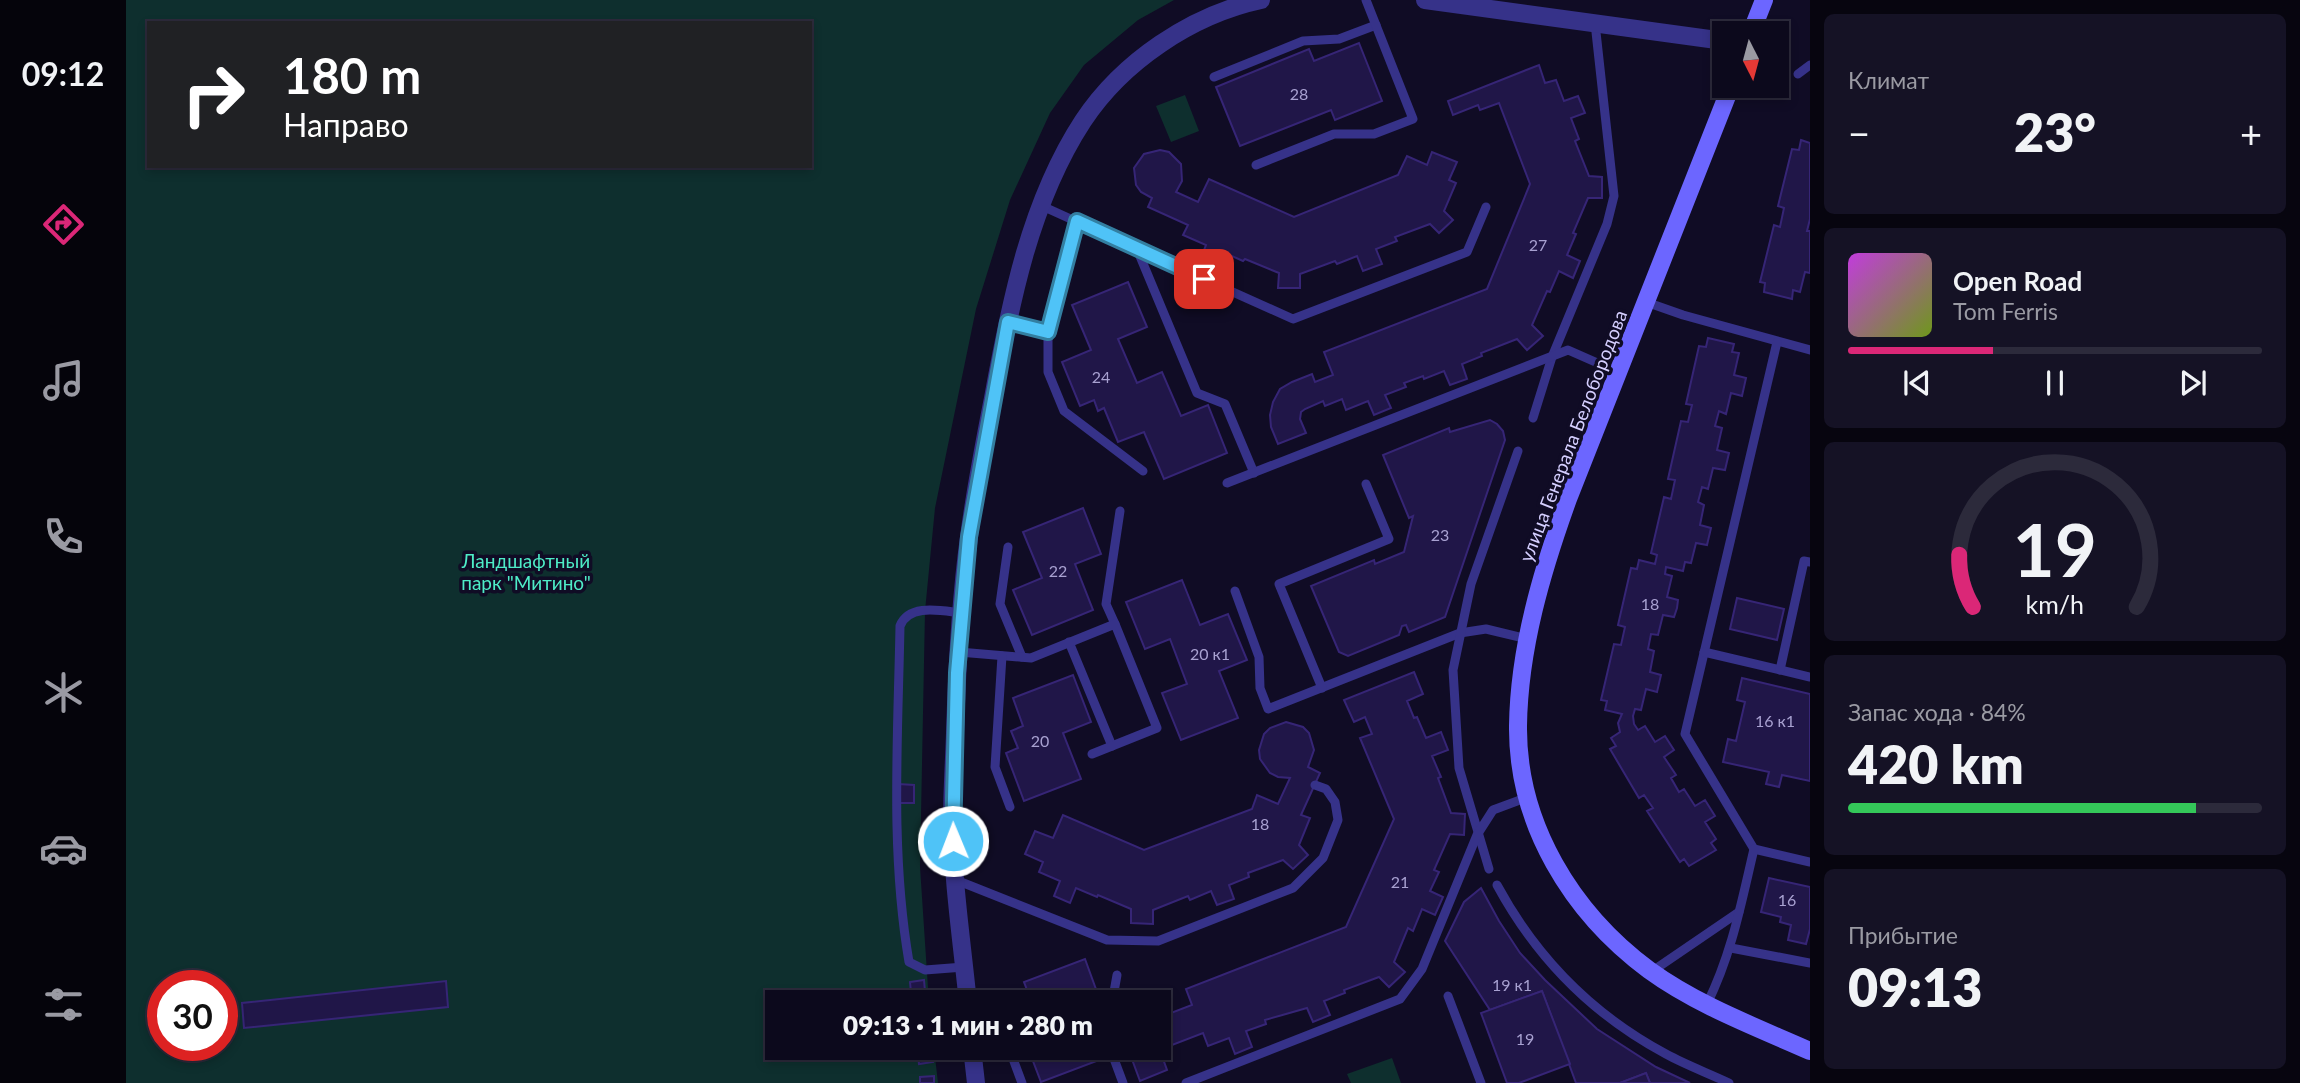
<!DOCTYPE html>
<html lang="ru">
<meta charset="utf-8">
<style>
:root{--surface:#0c091c;--page:#151225;--text:#f1f3f6;--muted:#9a9aa3;--line:#2c2a3b;--accent:#db2777}
body{margin:0;font-family:Lato,sans-serif;background:var(--page);color:var(--text);height:100vh;display:flex;flex-direction:column;font-size:26px;white-space:nowrap}
*{box-sizing:border-box;margin:0}
p{font-size:23px;color:var(--muted)}
.icon{flex:none;width:38px;height:38px;fill:none;stroke:currentColor;stroke-width:2;stroke-linecap:round;stroke-linejoin:round}
.map{position:relative;flex:1;overflow:hidden}
.sheet{display:flex;flex-direction:column;gap:14px;padding:14px;background:#07050f;width:490px}
.sheet>*{flex:none}
.hud{position:absolute;left:21px;top:21px;width:665px;height:147px;border-radius:0px;box-shadow:0 4px 10px #0003,0 0 0 2px var(--line);background:#202124;color:#fff;overflow:hidden}
.needle{width:46px;rotate:174deg}
.tools{position:absolute;left:1586px;top:21px;display:grid;gap:14px}
.tools a{display:grid;place-items:center;width:77px;height:77px;border-radius:0px;background:var(--surface);box-shadow:0 4px 10px #0003,0 0 0 2px var(--line);font-size:35px}
.speed{position:absolute;left:21px;top:970px;display:flex;gap:14px;font-size:35px;font-weight:700;text-align:center}
.speed>*{display:grid;place-content:center;width:91px;height:91px;border-radius:50%;background:var(--surface);box-shadow:0 4px 10px #0003,0 0 0 2px var(--line);line-height:1}
.speed .limit{border:10px solid #d22;background:#fff;color:#111}
.pin{position:absolute;display:grid;place-items:center;width:60px;height:60px;color:#fff;margin:-30px;border-radius:14px;box-shadow:0 4px 10px #0006}
.me{position:absolute;width:77px;margin:-38px;rotate:359deg;stroke-linejoin:round;filter:drop-shadow(0 0 5px #0008)}
.turn{display:flex;align-items:center;gap:24px;height:147px;padding:0 21px;font-size:32px}
.turn .icon{width:91px;height:91px;stroke-width:2.5}
.turn b{display:block;font-size:49px;line-height:60px}
.big{font-size:52px;font-weight:800;line-height:1.1}
.sheet .tile{flex:1;display:flex;flex-direction:column;justify-content:center;gap:10px;min-width:0;padding:0 24px;border-radius:10px;background:var(--page)}
.sheet .dial{align-items:center;gap:0}
.dial svg{height:182px;overflow:visible;fill:none;stroke:var(--line);stroke-width:7;stroke-linecap:round;text-anchor:middle}
.dial text{fill:var(--text);stroke:none}
.song{display:flex;align-items:center;gap:21px}
.cover{width:84px;height:84px;border-radius:10px;background:linear-gradient(135deg,hsl(290 70% 55%),hsl(80 70% 35%))}
.played{height:7px;border-radius:4px;background:linear-gradient(90deg,var(--accent) 35%,var(--line) 35%)}
.keys{display:flex;justify-content:space-around;direction:ltr}
.heat{display:flex;justify-content:space-between;align-items:center;font-size:38px;direction:ltr}
.charge{height:10px;border-radius:5px;background:linear-gradient(90deg,#34c759 84%,var(--line) 0)}
.trip{position:absolute;left:639px;top:990px;width:406px;height:70px;border-radius:0px;background:var(--surface);box-shadow:0 4px 10px #0003,0 0 0 2px var(--line);font-weight:800;line-height:70px;text-align:center}
main{display:flex;flex:1;min-height:0}
.tab-bar{display:flex;flex-direction:column;width:126px;justify-content:space-around;align-items:center;background:#05040b;color:var(--muted)}
.tab-bar .icon{width:49px;height:49px}
.tab-bar .active{color:var(--accent)}
.tab-bar b{font-size:32px;color:var(--text)}
.map>svg:first-child{display:block}
.green{fill:#0e2f2e;fill-rule:evenodd}
.building{fill:#201648;stroke:#362576;stroke-width:2}
.lines{fill:none;stroke-linecap:round;stroke-linejoin:round}
.lane{stroke:#363289;stroke-width:9}
.street{stroke:#363289;stroke-width:18}
.secondary{stroke:#6c66ff;stroke-width:18}
.route-casing{stroke:#337fa1;stroke-width:18}
.route{stroke:#4fc3f7;stroke-width:12}
.labels{text-anchor:middle;stroke-width:7;stroke-linejoin:round;paint-order:stroke}
.number-label{font-size:16px;fill:#a8a1d1}
.street-label{font-size:19px;fill:#d5cfff;stroke:#100c25}
.park-label{font-size:19px;fill:#4eecc7;stroke:#100c25}
</style>
<main>
<nav class="tab-bar">
<b>09:12</b>
<svg class="icon active" aria-label="directions" viewBox="0 0 24 24"><path d="M12 3l9 9-9 9-9-9zM9 14v-3h6M13 9l2 2-2 2"/></svg>
<svg class="icon" aria-label="music" viewBox="0 0 24 24"><path d="M9 18V5l10-2v13"/><circle cx="6" cy="18" r="3"/><circle cx="16" cy="16" r="3"/></svg>
<svg class="icon" aria-label="phone" viewBox="0 0 24 24"><path d="M5 4h4l2 5-3 2q2 4 5 5l2-3 5 2v4C11 20 4 13 5 4z"/></svg>
<svg class="icon" aria-label="climate" viewBox="0 0 24 24"><path d="M12 3v18M4 7l16 10M4 17L20 7"/></svg>
<svg class="icon" aria-label="car" viewBox="0 0 24 24"><path d="M5 17H2v-5l4-1 3-4h7l3 4 3 1v5h-3M9 17h6M6 11h13"/><circle cx="7" cy="17" r="2"/><circle cx="17" cy="17" r="2"/></svg>
<svg class="icon" aria-label="filters" viewBox="0 0 24 24"><path d="M4 7h16M4 17h16"/><circle cx="9" cy="7" r="2"/><circle cx="15" cy="17" r="2"/></svg>
</nav>
<div class="map">
<svg width="1684" height="1083" viewBox="0 0 1684 1083">
<rect width="100%" height="100%" fill="#100c25"/>
<g class="green">
<path d="M0,0H1048L1012,20L958,65L924,113L884,200L850,309L809,508L799,611L794,867L803,1003H651V1048H808L812,1083H0ZM23,23H684V166H23ZM37,985H96V1045H37Z"/>
<polygon points="1059,95 1073,131 1045,142 1030,106"/>
<polygon points="1266,1058 1275,1083 1225,1083 1221,1074"/>
</g>
<g class="building">
<polygon points="1233,43 1256,101 1209,120 1205,110 1114,146 1090,87 1183,49 1188,61"/>
<polygon points="1413,65 1419,83 1430,80 1438,101 1452,96 1459,113 1445,118 1453,139 1449,141 1463,176 1476,177 1476,198 1462,198 1447,233 1450,234 1441,255 1454,261 1447,278 1433,271 1424,292 1421,291 1406,325 1417,336 1401,350 1391,339 1355,353 1356,356 1336,364 1341,379 1324,385 1318,371 1298,379 1297,376 1278,383 1280,387 1259,395 1265,408 1248,415 1242,401 1220,410 1216,399 1199,406 1197,401 1179,409 1175,412 1174,419 1180,433 1152,444 1145,427 1144,415 1147,402 1154,389 1166,382 1186,374 1189,382 1207,375 1198,352 1361,289 1404,184 1373,103 1354,110 1352,105 1327,115 1322,101"/>
<polygon points="1675,140 1684,143 1684,219 1681,231 1684,231 1684,273 1679,272 1674,292 1667,290 1666,299 1638,292 1639,283 1634,282 1648,225 1654,227 1658,208 1652,206 1666,149 1673,150"/>
<polygon points="1034,150 1043,152 1055,164 1056,181 1050,192 1072,202 1083,179 1168,217 1272,175 1281,156 1301,165 1306,152 1331,162 1323,180 1330,183 1318,211 1327,220 1313,233 1304,224 1269,237 1271,241 1250,249 1256,264 1237,271 1231,256 1211,264 1209,261 1174,274 1174,288 1152,288 1153,273 1119,259 1117,261 1097,252 1091,267 1074,260 1080,245 1057,235 1062,225 1022,207 1026,198 1015,192 1010,185 1008,168 1018,154"/>
<polygon points="1002,282 1021,327 992,339 1011,383 1036,372 1055,416 1082,405 1101,453 1038,479 1018,432 992,442 978,408 972,411 968,400 954,406 936,362 965,350 946,305"/>
<polygon points="1582,338 1608,344 1606,352 1613,353 1608,375 1620,378 1616,396 1605,393 1600,414 1593,411 1589,426 1596,428 1591,450 1603,453 1599,470 1587,468 1582,489 1576,487 1572,502 1578,505 1574,525 1585,528 1581,545 1570,543 1565,563 1559,562 1557,571 1540,567 1539,574 1546,576 1541,597 1552,600 1551,608 1548,617 1537,615 1532,635 1525,634 1522,649 1528,651 1524,672 1535,675 1531,692 1520,689 1515,710 1509,709 1507,716 1508,724 1512,730 1519,726 1529,742 1539,736 1548,750 1538,757 1550,775 1545,778 1553,792 1558,789 1569,806 1579,800 1589,816 1579,822 1590,839 1585,843 1590,850 1563,866 1558,859 1554,862 1521,811 1527,808 1518,795 1513,798 1484,749 1490,746 1485,738 1494,732 1492,723 1496,714 1479,710 1481,701 1475,700 1488,644 1495,645 1499,627 1492,625 1505,568 1511,569 1513,560 1529,564 1531,555 1525,553 1538,497 1545,499 1549,480 1542,479 1555,421 1562,422 1566,405 1560,404 1573,346 1580,347"/>
<polygon points="1364,420 1371,424 1377,431 1379,440 1319,617 1283,632 1280,625 1276,626 1273,635 1222,656 1213,652 1185,586 1248,560 1249,564 1278,552 1287,516 1283,518 1257,455 1323,428 1324,432"/>
<polygon points="957,508 975,554 949,564 967,610 906,635 887,590 916,578 897,532"/>
<polygon points="1056,580 1074,625 1102,614 1121,660 1093,671 1112,718 1055,740 1036,693 1061,684 1044,639 1019,649 1000,602"/>
<polygon points="1611,598 1658,609 1651,640 1604,629"/>
<polygon points="1288,672 1297,694 1281,701 1288,718 1291,717 1300,738 1315,732 1322,750 1306,756 1315,777 1312,778 1325,813 1339,814 1338,835 1324,834 1308,870 1313,872 1304,891 1317,897 1309,915 1296,909 1287,931 1282,928 1268,962 1279,972 1263,987 1253,977 1218,990 1219,993 1198,1001 1204,1015 1187,1022 1181,1008 1139,1020 1140,1024 1120,1031 1126,1047 1109,1054 1103,1038 1082,1046 1077,1033 1038,1048 1036,1051 1036,1056 1041,1070 1014,1081 1007,1062 1005,1048 1032,1048 1032,1018 1066,1005 1060,989 1220,927 1268,819 1234,738 1246,734 1239,717 1228,722 1218,700"/>
<polygon points="947,675 965,722 937,733 955,779 898,801 880,753 892,748 885,731 897,726 887,698"/>
<polygon points="1616,678 1684,694 1684,781 1656,775 1653,787 1640,784 1643,772 1597,762 1602,739 1610,741 1619,702 1611,700"/>
<polygon points="1160,722 1177,727 1183,733 1188,750 1182,767 1194,773 1175,815 1184,818 1173,845 1182,855 1167,869 1157,860 1122,873 1123,877 1103,885 1108,899 1091,905 1085,891 1064,900 1062,896 1027,910 1027,924 1005,923 1005,909 972,895 971,897 950,888 944,903 928,896 934,881 913,872 917,862 899,854 909,831 927,838 937,815 1018,850 1126,809 1131,795 1152,804 1164,778 1152,777 1144,773 1134,759 1133,750 1138,734 1144,728"/>
<polygon points="772,784 788,785 788,803 772,803"/>
<polygon points="1643,878 1684,887 1684,929 1680,944 1662,940 1665,925 1654,922 1655,917 1635,912"/>
<polygon points="1355,888 1373,921 1394,953 1419,980 1471,1029 1530,1067 1564,1083 1524,1083 1520,1073 1494,1083 1450,1083 1416,991 1364,1010 1319,941 1338,902"/>
<polygon points="959,959 975,1003 906,1003 898,982"/>
<polygon points="798,980 800,1003 786,1003 784,982"/>
<polygon points="320,981 322,1007 118,1028 116,1003"/>
<polygon points="1416,991 1444,1064 1393,1083 1381,1083 1355,1013"/>
<polygon points="791,1048 805,1048 807,1062 793,1064"/>
<polygon points="902,1048 972,1048 976,1059 915,1082"/>
<polygon points="1520,1073 1524,1083 1494,1083"/>
<polygon points="808,1076 808,1083 794,1083 794,1077"/>
</g>
<g class="lines">
<g class="lane">
<polyline points="1672,74 1684,65"/>
<polyline points="1088,77 1177,41 1213,39 1250,25"/>
<polyline points="1130,165 1208,134 1248,134 1287,119 1240,0"/>
<polyline points="916,206 1011,249 1071,393 1099,404 1128,473"/>
<polyline points="951,221 922,332 922,372 938,411 1017,471"/>
<polyline points="1011,249 1167,319 1341,252 1360,207"/>
<polyline points="1520,302 1557,315 1684,350"/>
<polyline points="882,322 922,332"/>
<polyline points="1651,342 1559,734 1628,849 1684,862"/>
<polyline points="1407,418 1426,357 1481,224 1488,196 1469,23"/>
<polyline points="1101,483 1442,350 1492,372"/>
<polyline points="882,547 874,604 896,657"/>
<polyline points="1109,591 1133,657 1134,688 1142,709 1334,633 1360,629 1402,639"/>
<path d="M836,613C816,611 783,603 774,626C772,738 764,851 783,962L799,970L838,967"/>
<polyline points="989,624 980,604 994,511"/>
<polyline points="943,642 986,746"/>
<polyline points="833,652 905,658 989,624 1031,728 966,754"/>
<polyline points="1578,652 1684,677"/>
<polyline points="876,656 869,767 884,807"/>
<polyline points="1654,670 1678,561 1684,562"/>
<polyline points="1196,688 1153,584 1263,539 1240,484"/>
<polyline points="1363,869 1333,768 1327,670 1345,584 1392,451"/>
<polyline points="830,880 981,940 1032,941 1167,888 1197,858 1212,820 1209,802 1200,789 1189,785"/>
<path d="M1371,885C1410,957 1467,1015 1540,1054C1560,1065 1582,1073 1603,1083"/>
<polyline points="1605,948 1684,963"/>
<polyline points="1525,972 1613,912"/>
<polyline points="1322,996 1355,1083"/>
<polyline points="986,1003 991,975"/>
<path d="M1581,1004C1606,953 1615,904 1628,849"/>
<polyline points="883,1048 896,1083"/>
<polyline points="984,1048 997,1083"/>
<polyline points="1060,1083 1274,999 1296,969 1351,835 1367,810 1402,797"/>
</g>
<g class="street">
<polyline points="1299,0 1598,41"/>
<path d="M842,1003C836,943 827,883 826,823C826,793 828,763 829,733C831,668 834,602 843,537C849,490 858,444 867,398C884,304 904,202 957,121C996,62 1065,15 1135,0"/>
<polyline points="846,1048 850,1083"/>
</g>
<g class="secondary">
<polyline points="1625,33 1638,0"/>
<path d="M1605,86L1442,499C1416,571 1393,648 1392,726C1391,824 1446,913 1523,970C1571,1005 1630,1027 1684,1051"/>
</g>
</g>
<g class="lines">
<defs>
<polyline id="route" points="827,841 831,673 843,537 882,322 922,332 951,221 1078,279"/>
</defs>
<use href="#route" class="route-casing"/>
<use href="#route" class="route"/>
</g>
<g class="labels">
<g class="number-label">
<text x="1173" y="100">28</text>
<text x="1412" y="251">27</text>
<text x="975" y="383">24</text>
<text x="1314" y="541">23</text>
<text x="932" y="577">22</text>
<text x="1524" y="610">18</text>
<text x="1084" y="660">20 к1</text>
<text x="1649" y="727">16 к1</text>
<text x="914" y="747">20</text>
<text x="1134" y="830">18</text>
<text x="1274" y="888">21</text>
<text x="1661" y="906">16</text>
<text x="1386" y="991">19 к1</text>
<text x="1399" y="1045">19</text>
</g>
<g class="street-label">
<text transform="translate(1447 436) rotate(-69)" y="7">улица Генерала Белобородова</text>
</g>
<g class="park-label">
<text x="400" y="568">Ландшафтный<tspan x="400" dy="22">парк "Митино"</tspan></text>
</g>
</g>
</svg>
<div class="tools">
<a><svg class="needle" viewBox="-14 -14 28 28"><path d="M0-13l5 13h-10z" fill="#e53935"/><path d="M0 13l5-13h-10z" fill="#9a9aa3"/></svg></a>
</div>
<div class="speed"><div class="limit">30</div></div>
<div class="pin" style="left:1078px;top:279px;background:#d93025"><svg class="icon" aria-label="arrive" viewBox="0 0 24 24"><path d="M6 21V4h12l-3 4 3 4H6"/></svg></div>
<svg class="me" style="left:827px;top:841px" viewBox="-20 -20 40 40"><circle r="17" fill="#4fc3f7" stroke="#fff" stroke-width="3"/><path d="M0-11L8 9 0 5-8 9z" fill="#fff"/></svg>
<div class="trip">09:13 · 1 мин · 280 m</div>
<div class="hud">
<div class="turn"><svg class="icon" aria-label="right" viewBox="0 0 24 24"><path d="M7 20v-9h11M14 6l5 5-5 5"/></svg><div><b>180 m</b>Направо</div></div>
</div>
</div>
<section class="sheet">
<div class="tile"><p>Климат</p>
<div class="heat"><a>−</a><b class="big">23°</b><a>+</a></div>
</div>
<div class="tile">
<div class="song"><i class="cover"></i><div><b>Open Road</b><p>Tom Ferris</p></div></div>
<div class="played"></div>
<div class="keys"><svg class="icon" aria-label="previous" viewBox="0 0 24 24"><path d="M18 5L8 12l10 7zM5 5v14"/></svg><svg class="icon" aria-label="pause" viewBox="0 0 24 24"><path d="M8 5v14M16 5v14"/></svg><svg class="icon" aria-label="next" viewBox="0 0 24 24"><path d="M6 5l10 7-10 7zM19 5v14"/></svg></div>
</div>
<div class="tile dial"><svg viewBox="0 0 100 80">
<path d="M14 69A42 42 0 1 1 86 69"/>
<path d="M14 69A42 42 0 0 1 8 46" stroke="#db2777"/>
<text x="50" y="56" font-size="32" font-weight="700">19</text>
<text x="50" y="72" font-size="11">km/h</text>
</svg></div>
<div class="tile"><p>Запас хода · 84%</p><b class="big">420 km</b><div class="charge"></div></div>
<div class="tile"><p>Прибытие</p><b class="big">09:13</b></div>
</section>
</main>
